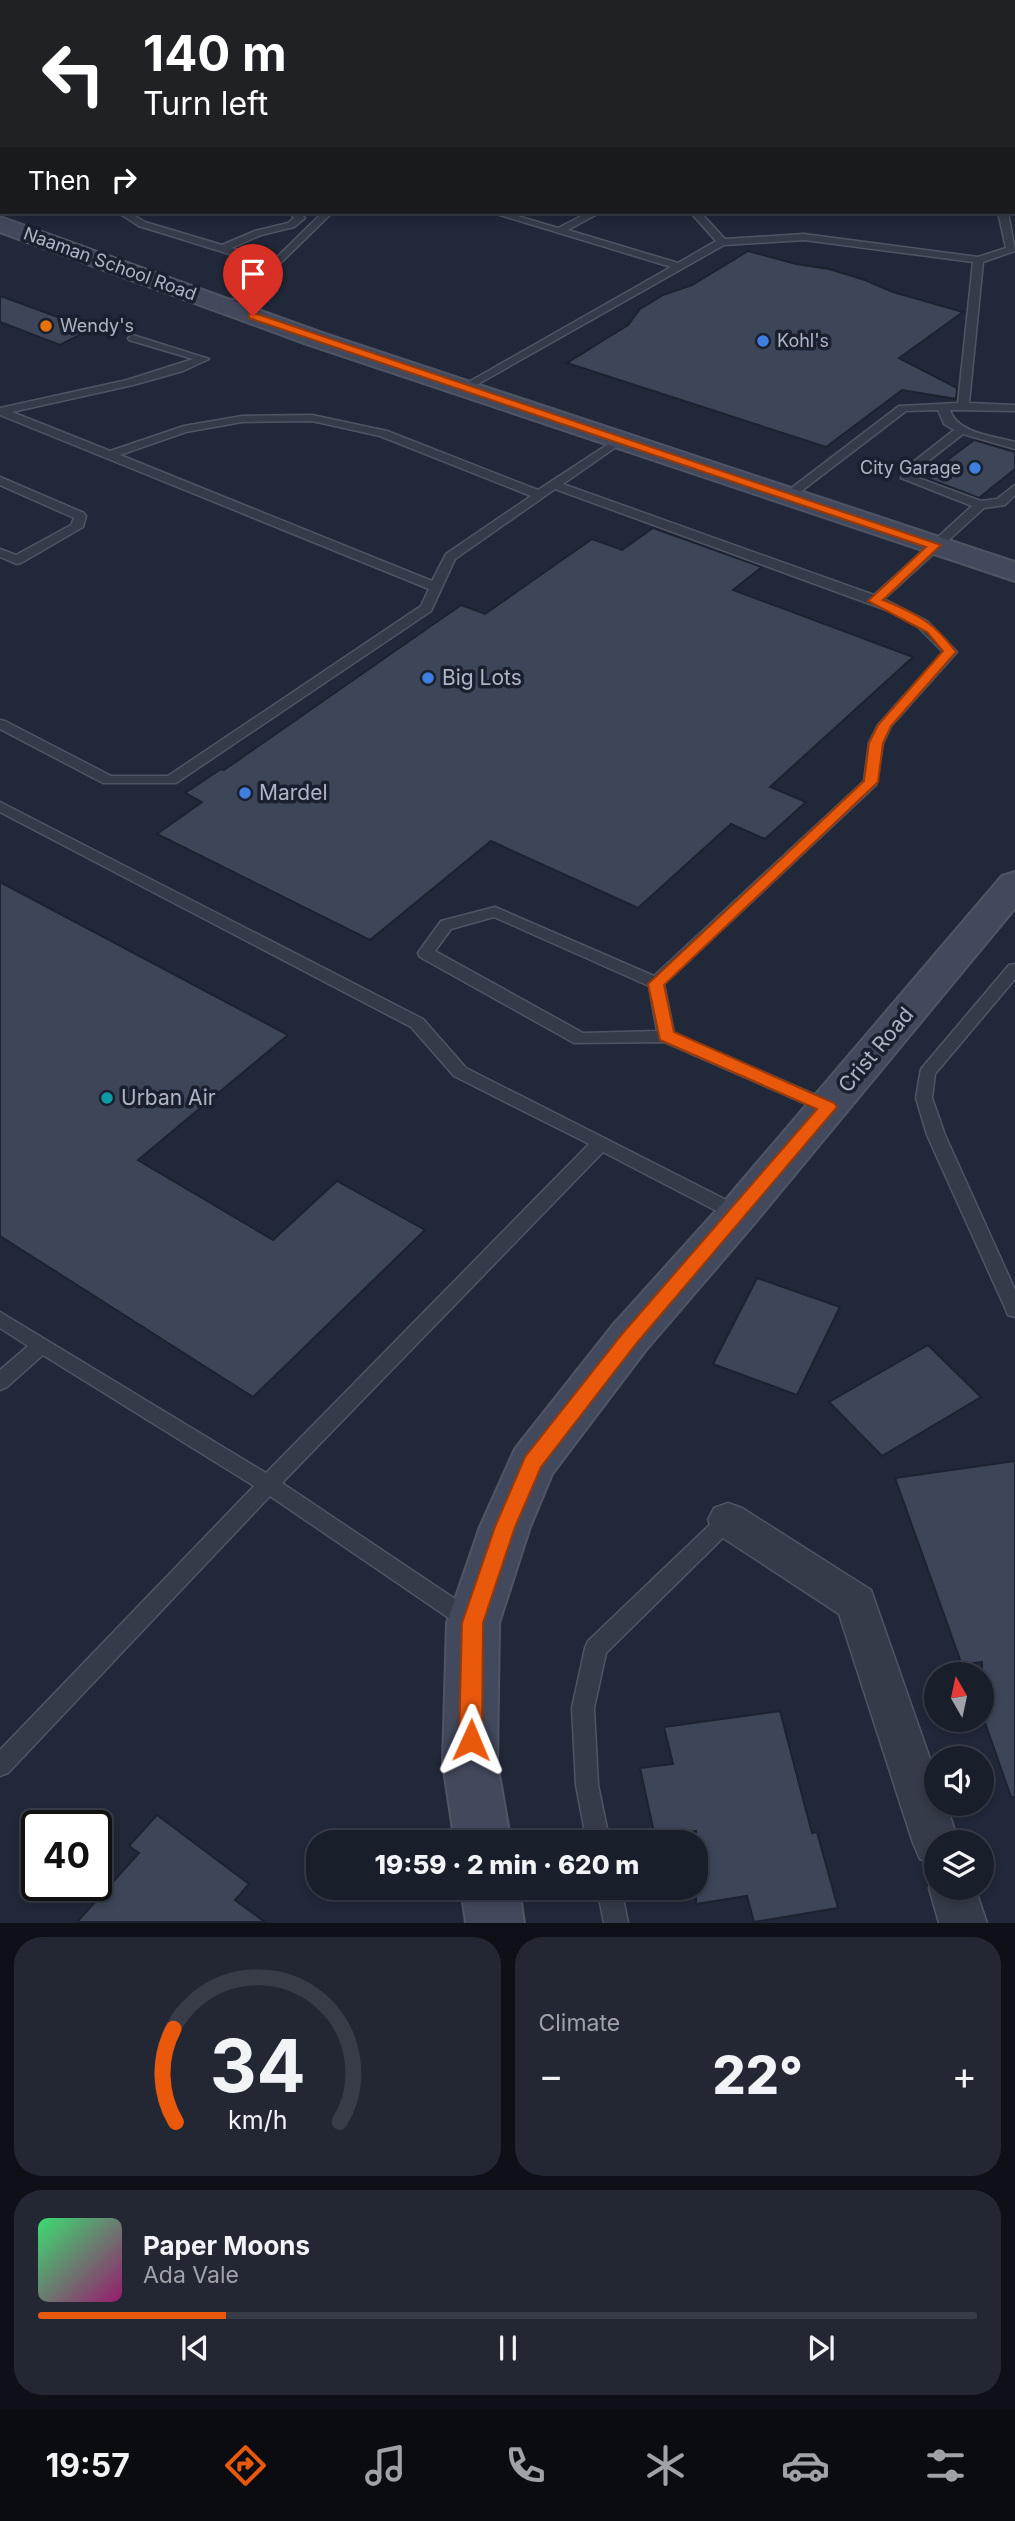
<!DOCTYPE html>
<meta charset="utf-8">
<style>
:root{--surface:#191e2b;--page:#222733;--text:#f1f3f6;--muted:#9fa2a9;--line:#373c47;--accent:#ea580c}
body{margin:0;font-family:Inter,sans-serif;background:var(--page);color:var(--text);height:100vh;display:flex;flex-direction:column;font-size:26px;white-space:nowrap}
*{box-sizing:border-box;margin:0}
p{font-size:23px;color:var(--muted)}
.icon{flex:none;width:38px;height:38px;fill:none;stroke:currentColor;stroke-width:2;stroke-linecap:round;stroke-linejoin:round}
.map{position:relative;height:1923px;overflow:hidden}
.side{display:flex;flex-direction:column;gap:14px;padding:14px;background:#0e1018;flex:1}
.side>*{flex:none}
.banner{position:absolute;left:0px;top:0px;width:1015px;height:214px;box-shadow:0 4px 10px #0003,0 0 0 2px var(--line);background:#202124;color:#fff;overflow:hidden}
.needle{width:46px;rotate:351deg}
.fabs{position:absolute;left:924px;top:1662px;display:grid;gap:14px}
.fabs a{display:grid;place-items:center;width:70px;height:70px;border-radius:50%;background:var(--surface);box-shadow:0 4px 10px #0003,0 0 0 2px var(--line);font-size:35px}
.speed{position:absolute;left:21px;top:1810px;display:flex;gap:14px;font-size:35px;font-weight:700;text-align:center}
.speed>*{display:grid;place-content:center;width:91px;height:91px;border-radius:50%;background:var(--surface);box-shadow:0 4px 10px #0003,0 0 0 2px var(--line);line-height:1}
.speed .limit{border:4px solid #111;border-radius:10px;background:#fff;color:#111}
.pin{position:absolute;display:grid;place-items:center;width:60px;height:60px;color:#fff;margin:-72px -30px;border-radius:50% 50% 50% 0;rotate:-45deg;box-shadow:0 0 7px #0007}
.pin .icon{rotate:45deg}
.me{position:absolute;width:77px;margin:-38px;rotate:1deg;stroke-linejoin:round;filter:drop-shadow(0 0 5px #0008)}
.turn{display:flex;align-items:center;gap:24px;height:147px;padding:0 28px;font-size:32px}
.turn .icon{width:91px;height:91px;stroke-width:2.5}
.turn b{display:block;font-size:49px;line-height:60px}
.then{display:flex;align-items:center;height:66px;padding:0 28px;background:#0003;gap:14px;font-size:26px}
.big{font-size:52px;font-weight:800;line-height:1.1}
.side .tile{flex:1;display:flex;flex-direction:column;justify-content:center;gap:10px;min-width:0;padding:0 24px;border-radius:28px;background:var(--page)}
.side .dial{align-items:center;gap:0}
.dial svg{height:182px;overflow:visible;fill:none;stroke:var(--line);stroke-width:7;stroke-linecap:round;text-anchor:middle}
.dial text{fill:var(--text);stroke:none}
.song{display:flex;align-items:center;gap:21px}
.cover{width:84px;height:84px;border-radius:10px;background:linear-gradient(135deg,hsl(140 70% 55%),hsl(320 70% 35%))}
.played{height:7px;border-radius:4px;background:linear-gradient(90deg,var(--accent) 20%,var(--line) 20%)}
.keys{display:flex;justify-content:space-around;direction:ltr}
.heat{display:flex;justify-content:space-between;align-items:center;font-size:38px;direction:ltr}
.side .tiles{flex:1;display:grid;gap:14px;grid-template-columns:1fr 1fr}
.tile:last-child{grid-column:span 2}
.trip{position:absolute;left:306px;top:1830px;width:402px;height:70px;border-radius:28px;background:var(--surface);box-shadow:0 4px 10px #0003,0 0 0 2px var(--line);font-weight:800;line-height:70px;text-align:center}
.menu{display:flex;height:112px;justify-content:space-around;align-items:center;background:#0a0c11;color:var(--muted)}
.menu .icon{width:49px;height:49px}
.menu .current{color:var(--accent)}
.menu b{font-size:32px;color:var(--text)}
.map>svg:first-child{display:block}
.building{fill:#3d4659;stroke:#1c2230;stroke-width:2}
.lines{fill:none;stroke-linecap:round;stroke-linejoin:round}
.lane-casing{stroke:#505564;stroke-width:3}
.street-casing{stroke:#505564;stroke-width:3}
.secondary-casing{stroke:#505564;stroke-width:4}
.primary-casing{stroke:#3e4452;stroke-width:4}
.highway-casing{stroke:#3d4251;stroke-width:4}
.lane{fill:#353b49;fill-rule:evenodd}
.street{fill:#353b49;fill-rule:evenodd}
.secondary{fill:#43495c;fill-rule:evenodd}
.primary{fill:#535969;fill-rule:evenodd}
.highway{fill:#6f6752;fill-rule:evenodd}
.rail{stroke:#575e70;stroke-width:2.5;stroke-dasharray:4.5 4.5;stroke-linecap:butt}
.route{fill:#ea580c;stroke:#983908;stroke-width:2}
.food-dot{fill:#e8710a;stroke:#1a202e;stroke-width:2.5}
.shop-dot{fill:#3f7fe0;stroke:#1a202e;stroke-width:2.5}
.culture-dot{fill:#0f9aa8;stroke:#1a202e;stroke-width:2.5}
.labels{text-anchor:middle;stroke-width:7;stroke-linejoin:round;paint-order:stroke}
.far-street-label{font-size:18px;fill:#b0b5c5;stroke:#1a202e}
.far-poi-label{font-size:18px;fill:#b0b5c5;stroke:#1a202e;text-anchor:start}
.poi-label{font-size:21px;fill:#b0b5c5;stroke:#1a202e;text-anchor:start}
.street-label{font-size:21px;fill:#b0b5c5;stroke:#1a202e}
</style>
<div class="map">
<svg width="1015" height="1923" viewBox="0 0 1015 1923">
<rect width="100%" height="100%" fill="#212839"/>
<g class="building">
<polygon points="748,251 796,264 829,269 865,280 893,292 963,312 899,358 957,388 956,399 902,390 826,447 567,363 628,325 640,309 663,295 692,285"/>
<polygon points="0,296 91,329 60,345 0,322"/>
<polygon points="974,440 1015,452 1015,469 979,498 929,479 943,469 938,467"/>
<polygon points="653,528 762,567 733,590 913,657 770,787 806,802 765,839 731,824 638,908 491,841 370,940 157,834 202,802 185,793 221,769 224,770 461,605 485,614 592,539 622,550"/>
<polygon points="0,882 288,1035 138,1160 273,1240 337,1181 425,1230 253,1397 0,1236"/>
<polygon points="757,1278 840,1307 797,1395 713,1364"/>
<polygon points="928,1345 981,1397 882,1456 829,1402"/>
<polygon points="1015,1461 1015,1797 1011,1797 982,1714 982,1662 962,1665 895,1478"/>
<polygon points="780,1711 812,1833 817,1832 838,1908 754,1922 747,1896 696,1904 696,1831 655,1837 640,1768 673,1764 664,1727"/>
<polygon points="157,1815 249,1884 235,1900 265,1922 77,1922 139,1853 129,1846"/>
</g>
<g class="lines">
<defs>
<g id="lane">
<rect x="1013" y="95" width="2" height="6"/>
<polygon points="1015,145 1015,152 1013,153 1013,146"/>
<polygon points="117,212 128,212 145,222 222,245 255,231 288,223 294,218 289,212 299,212 305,218 294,227 261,235 231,248 273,261 323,212 333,212 231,311 227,310 227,306 268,266 139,226"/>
<path d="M490,212H504L558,228L589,212H601L568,230L678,263L716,241L690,212H700L725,239L804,234L978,257L1006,248L998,212H1008L1015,251L983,262L969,403L1015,405V411L950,410C957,433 993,436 1015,442V449L963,434L913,473V476L981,501L997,499L1015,485V495L1005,505L984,508L884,599L927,621L957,652L891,726L883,743L876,785L664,984L674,1033L834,1103L836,1107L834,1111H822L664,1042L574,1043L420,957L418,953L441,921L495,907L654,976L864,781L869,743L878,725L943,652L918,627L889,611L555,489L455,559L431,611L176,783H103L0,729V720L5,721L111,776H168L421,606L429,589L0,415V408L127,380L193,359L129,340L128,338L133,335L209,359L183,371L133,385L12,412L110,451L184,426L242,416L312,415L387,431L538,490L619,437L625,440L623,442L563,484L874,595L972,506L901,478L903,470L954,430L944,424L938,410L906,411L791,499H783L781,496L899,406L958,403L973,262L804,240L724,245L464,392L460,391V387L671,267ZM312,421L380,436L531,496L446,554L432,581L120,455L186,432L242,422ZM494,917L649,986L657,1031L583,1033L435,951L451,929Z"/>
<polygon points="0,477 84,513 86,516 83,527 21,563 17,564 0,557 0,549 16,555 71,525 74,518 0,485"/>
<polygon points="0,802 423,1019 466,1068 744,1209 747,1214 744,1219 732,1219 603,1152 282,1483 476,1613 480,1620 476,1627 469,1629 462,1627 270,1496 8,1773 0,1776 0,1750 254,1486 43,1355 7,1387 0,1390 0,1370 28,1346 0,1328 0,1312 266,1473 589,1144 454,1076 411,1027 0,812"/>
<polygon points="1015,964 1015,979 935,1074 932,1098 945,1135 1015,1290 1015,1317 1008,1315 1006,1310 927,1135 916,1098 921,1069 1009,965"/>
<polygon points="728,1511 735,1514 738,1520 735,1526 606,1653 594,1708 598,1785 610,1843 587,1843 576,1785 572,1708 585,1648 588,1641 721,1514"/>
<polygon points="597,1888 621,1888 628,1923 604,1923"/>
</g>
<g id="street">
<polygon points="728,1503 742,1508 871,1590 936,1776 936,1804 946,1804 959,1843 936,1843 936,1865 920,1859 913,1843 839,1614 714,1532 708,1520 714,1508"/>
<polygon points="936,1872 936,1888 975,1888 987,1923 939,1923 929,1888"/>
</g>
<g id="secondary">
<polygon points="0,217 325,334 1015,562 1015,581 307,344 0,232"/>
<polygon points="1015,872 1015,908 753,1225 645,1351 552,1474 530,1527 499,1623 497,1763 511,1843 455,1843 443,1763 447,1623 480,1527 515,1449 613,1325 723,1203 1002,876"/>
<polygon points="461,1888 519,1888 524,1923 466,1923"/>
</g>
<g id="primary">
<polygon points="158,0 178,0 157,2"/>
<polygon points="198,0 218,0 197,2"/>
<polygon points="2,146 2,160 0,161 0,147"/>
<polygon points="2,194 2,209 0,209 0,195"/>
</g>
<g id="highway">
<polygon points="101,0 121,0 100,2"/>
<rect x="209" y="0" width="20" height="2"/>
<polygon points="549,0 569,0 569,2 550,2"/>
<polygon points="677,0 704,0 705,2 679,2"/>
<polygon points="749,0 776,0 777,2 751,2"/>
<polygon points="855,0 884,0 885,2 857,2"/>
<rect x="1013" y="18" width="2" height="12"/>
<rect x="1013" y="55" width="2" height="13"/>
<polygon points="0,116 2,116 0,130"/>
</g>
</defs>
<use href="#lane" class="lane-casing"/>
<use href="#street" class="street-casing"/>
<use href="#secondary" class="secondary-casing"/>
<use href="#primary" class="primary-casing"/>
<use href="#highway" class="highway-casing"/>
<use href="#lane" class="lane"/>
<use href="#street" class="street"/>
<use href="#secondary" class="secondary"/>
<use href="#primary" class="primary"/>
<use href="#highway" class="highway"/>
<polyline class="rail" points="0,12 2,10"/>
</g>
<path class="route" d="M249,314H257L941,545L883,600C916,613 935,623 956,652L891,726L883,743L878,782L664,985L674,1032L834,1103L837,1107L636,1344L541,1467L515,1527L483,1623L482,1740L479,1747L471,1750L463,1747L459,1740L462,1623L495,1527L525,1457L623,1333L817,1109L660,1040L648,984L864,781L869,743L878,725L943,651L927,632L868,601L926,547L249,318Z"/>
<circle class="food-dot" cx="46" cy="326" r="7"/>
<g class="shop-dot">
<circle cx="763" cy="341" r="7"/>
<circle cx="975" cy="468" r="7"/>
<circle cx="428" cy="678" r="7"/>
<circle cx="245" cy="793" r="7"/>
</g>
<circle class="culture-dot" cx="107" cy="1098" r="7"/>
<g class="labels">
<g class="far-street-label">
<text transform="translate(110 264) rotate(20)" y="6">Naaman School Road</text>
</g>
<g class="far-poi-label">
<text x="60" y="332">Wendy's</text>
<text x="777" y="347">Kohl's</text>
<text x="961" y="474" text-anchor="end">City Garage</text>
</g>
<g class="poi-label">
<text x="442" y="685">Big Lots</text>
<text x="259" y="800">Mardel</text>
<text x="121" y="1105">Urban Air</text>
</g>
<g class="street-label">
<text transform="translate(876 1050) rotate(-50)" y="7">Crist Road</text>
</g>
</g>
</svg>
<div class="fabs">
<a><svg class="needle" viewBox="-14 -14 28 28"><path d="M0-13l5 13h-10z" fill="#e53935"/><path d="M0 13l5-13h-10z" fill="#9fa2a9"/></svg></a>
<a><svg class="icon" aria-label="sound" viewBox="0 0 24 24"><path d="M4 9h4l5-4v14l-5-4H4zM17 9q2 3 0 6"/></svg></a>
<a><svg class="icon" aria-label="layers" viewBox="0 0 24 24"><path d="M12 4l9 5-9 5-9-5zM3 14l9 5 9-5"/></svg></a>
</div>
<div class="speed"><div class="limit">40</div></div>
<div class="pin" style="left:253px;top:316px;background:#d93025"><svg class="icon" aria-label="arrive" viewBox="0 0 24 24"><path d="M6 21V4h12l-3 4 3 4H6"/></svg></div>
<svg class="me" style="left:471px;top:1740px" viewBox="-20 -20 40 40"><path d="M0-17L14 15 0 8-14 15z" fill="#ea580c" stroke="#fff" stroke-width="4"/></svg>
<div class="trip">19:59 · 2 min · 620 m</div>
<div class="banner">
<div class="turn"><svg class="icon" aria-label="left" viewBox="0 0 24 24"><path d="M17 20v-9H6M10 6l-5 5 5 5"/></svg><div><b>140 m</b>Turn left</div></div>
<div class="then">Then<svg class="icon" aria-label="right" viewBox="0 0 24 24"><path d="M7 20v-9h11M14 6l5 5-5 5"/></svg></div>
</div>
</div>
<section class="side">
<div class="tiles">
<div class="tile dial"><svg viewBox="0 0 100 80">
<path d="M14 69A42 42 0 1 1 86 69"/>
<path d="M14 69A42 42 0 0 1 13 28" stroke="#ea580c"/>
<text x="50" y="56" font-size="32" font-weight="700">34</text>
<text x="50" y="72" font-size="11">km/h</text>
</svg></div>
<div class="tile"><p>Climate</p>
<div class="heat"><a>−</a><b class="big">22°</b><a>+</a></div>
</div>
<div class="tile">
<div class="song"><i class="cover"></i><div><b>Paper Moons</b><p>Ada Vale</p></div></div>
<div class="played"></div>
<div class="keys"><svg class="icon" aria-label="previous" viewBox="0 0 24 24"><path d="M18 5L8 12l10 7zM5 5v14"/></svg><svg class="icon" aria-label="pause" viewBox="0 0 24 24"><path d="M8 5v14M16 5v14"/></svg><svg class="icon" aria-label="next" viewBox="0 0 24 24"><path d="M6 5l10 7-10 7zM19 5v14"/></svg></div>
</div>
</div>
</section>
<nav class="menu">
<b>19:57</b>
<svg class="icon current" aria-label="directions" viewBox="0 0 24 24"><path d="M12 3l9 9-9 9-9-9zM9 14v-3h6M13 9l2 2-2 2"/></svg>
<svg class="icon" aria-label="music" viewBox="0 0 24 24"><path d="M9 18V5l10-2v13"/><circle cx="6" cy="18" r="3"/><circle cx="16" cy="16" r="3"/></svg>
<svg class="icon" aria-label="phone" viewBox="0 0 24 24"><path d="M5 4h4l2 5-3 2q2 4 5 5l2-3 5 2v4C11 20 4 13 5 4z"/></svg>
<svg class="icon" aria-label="climate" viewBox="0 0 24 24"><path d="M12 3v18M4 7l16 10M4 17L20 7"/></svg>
<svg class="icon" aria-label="car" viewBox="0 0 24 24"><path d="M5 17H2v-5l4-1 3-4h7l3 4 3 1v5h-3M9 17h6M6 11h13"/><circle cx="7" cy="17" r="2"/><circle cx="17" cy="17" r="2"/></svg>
<svg class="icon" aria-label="filters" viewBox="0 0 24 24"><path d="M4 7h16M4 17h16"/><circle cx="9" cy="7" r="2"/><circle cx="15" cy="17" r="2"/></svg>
</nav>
